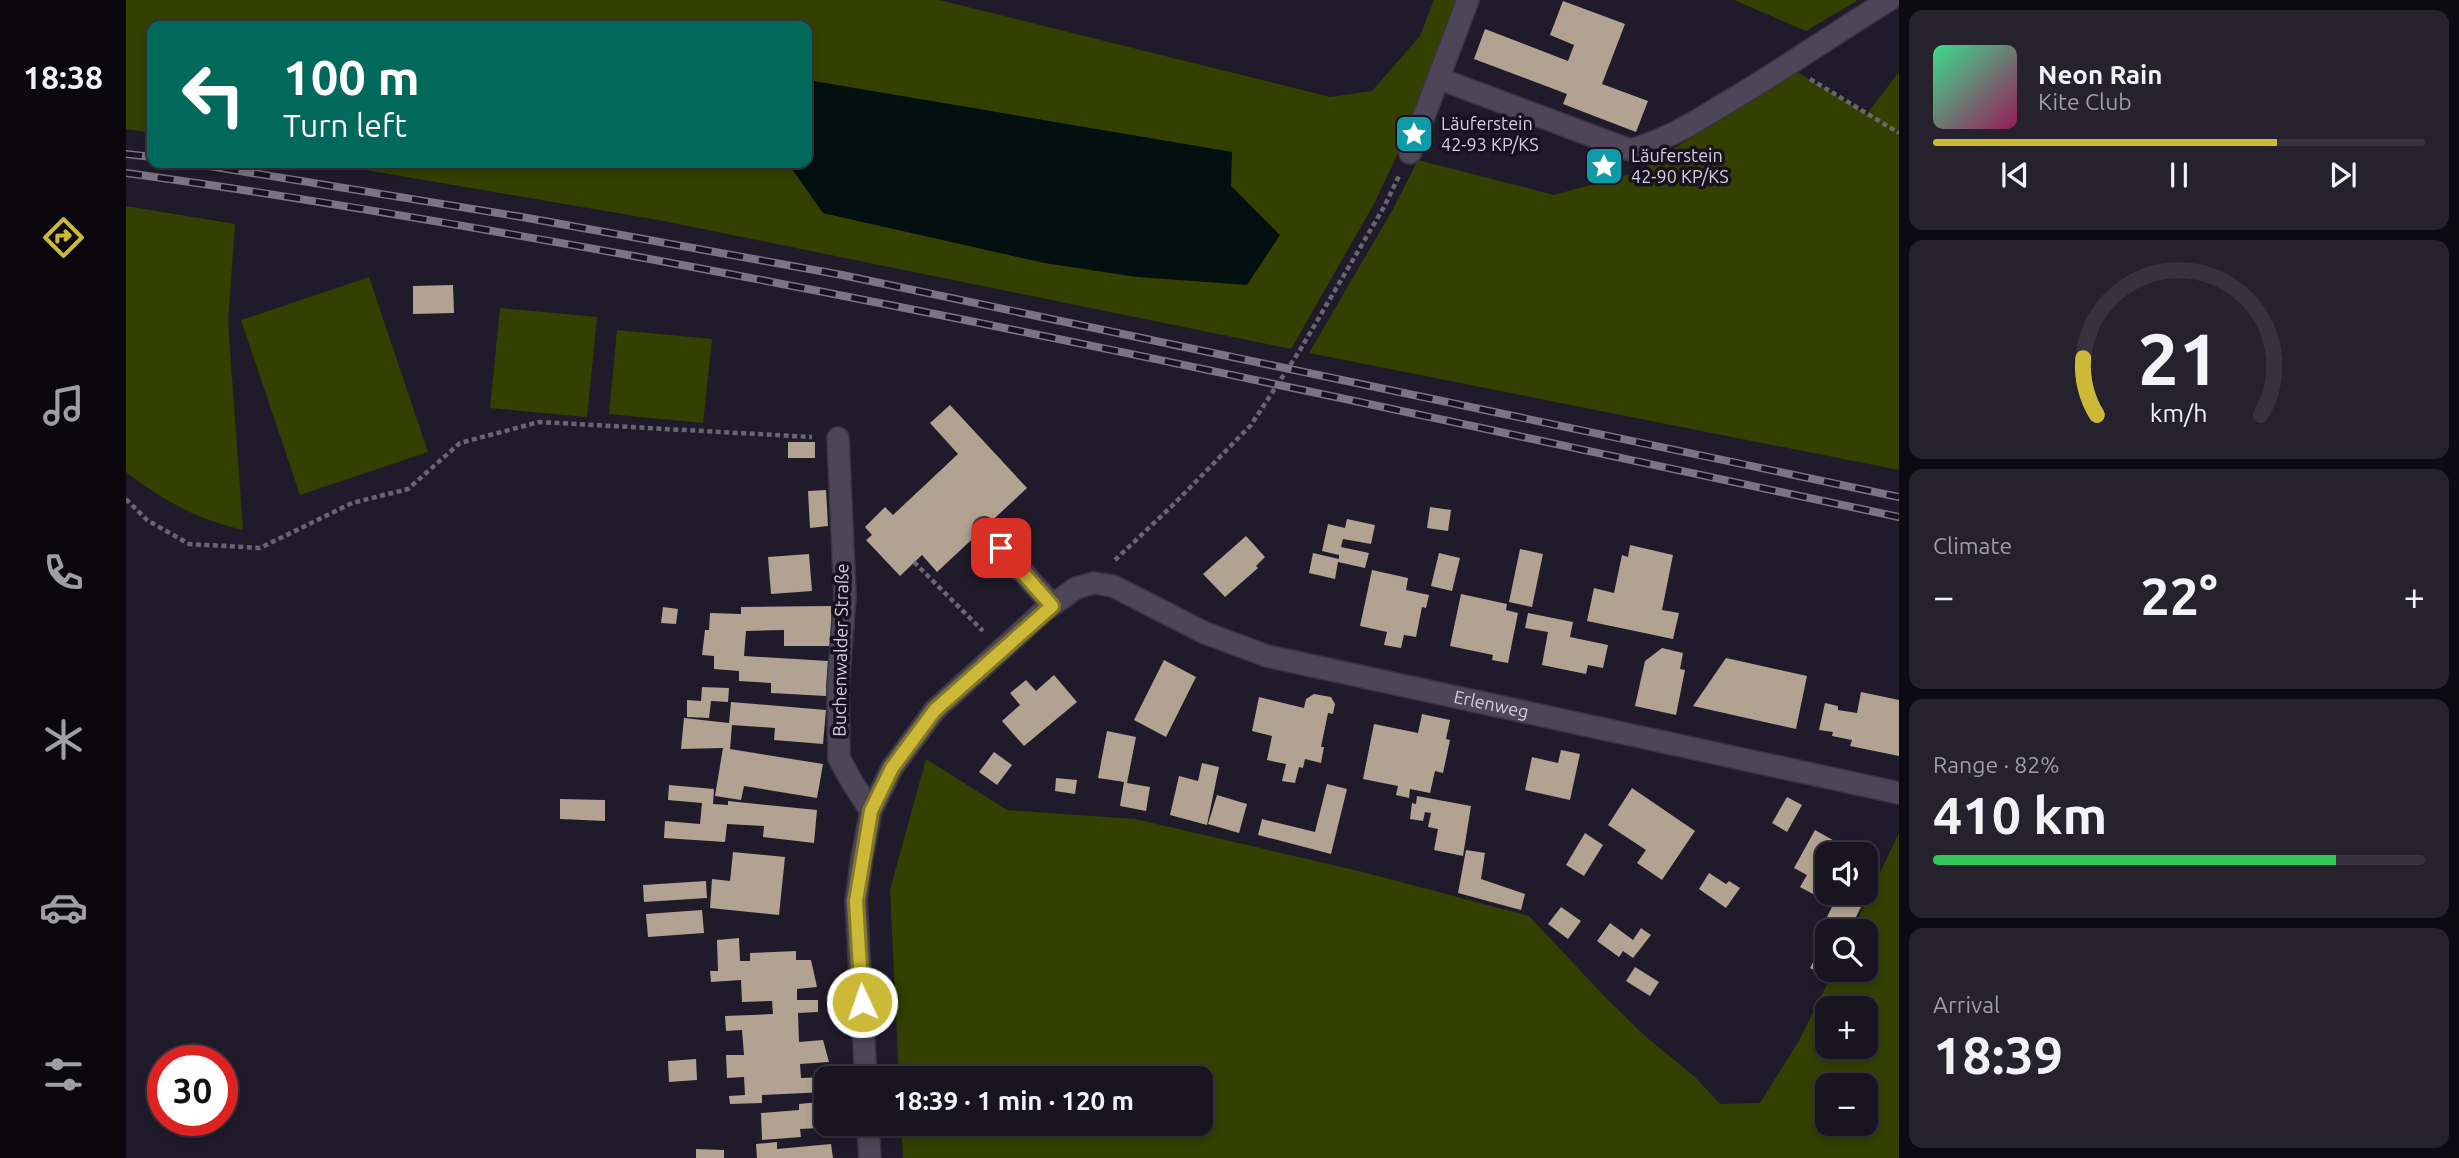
<!DOCTYPE html>
<meta charset="utf-8">
<style>
:root{--surface:#181420;--page:#25212d;--text:#f1f3f6;--muted:#9f9ea5;--line:#36333e;--accent:#cdb938}
body{margin:0;font-family:Ubuntu,sans-serif;background:var(--page);color:var(--text);height:100vh;display:flex;flex-direction:column;font-size:26px;white-space:nowrap}
*{box-sizing:border-box;margin:0}
p{font-size:23px;color:var(--muted)}
.icon{flex:none;width:38px;height:38px;fill:none;stroke:currentColor;stroke-width:2;stroke-linecap:round;stroke-linejoin:round}
.map{position:relative;flex:1;overflow:hidden}
.sheet{display:flex;flex-direction:column;gap:10px;padding:10px;background:#0d0b12;width:560px}
.sheet>*{flex:none}
.hud{position:absolute;left:21px;top:21px;width:665px;height:147px;border-radius:14px;box-shadow:0 4px 10px #0003,0 0 0 2px var(--line);background:#00695c;color:#fff;overflow:hidden}
.controls{position:absolute;left:1689px;top:842px;display:grid;gap:14px}
.controls a{display:grid;place-items:center;width:63px;height:63px;border-radius:14px;background:var(--surface);box-shadow:0 4px 10px #0003,0 0 0 2px var(--line);font-size:35px}
.speed{position:absolute;left:21px;top:1045px;display:flex;gap:14px;font-size:35px;font-weight:700;text-align:center}
.speed>*{display:grid;place-content:center;width:91px;height:91px;border-radius:50%;background:var(--surface);box-shadow:0 4px 10px #0003,0 0 0 2px var(--line);line-height:1}
.speed .limit{border:10px solid #d22;background:#fff;color:#111}
.pin{position:absolute;display:grid;place-items:center;width:60px;height:60px;color:#fff;margin:-30px;border-radius:14px;box-shadow:0 4px 10px #0006}
.me{position:absolute;width:77px;margin:-38px;rotate:357deg;stroke-linejoin:round;filter:drop-shadow(0 0 5px #0008)}
.turn{display:flex;align-items:center;gap:24px;height:147px;padding:0 21px;font-size:32px}
.turn .icon{width:91px;height:91px;stroke-width:2.5}
.turn b{display:block;font-size:49px;line-height:60px}
.big{font-size:52px;font-weight:700;line-height:1.1}
.sheet .widget{flex:1;display:flex;flex-direction:column;justify-content:center;gap:10px;min-width:0;padding:0 24px;border-radius:14px;background:var(--page)}
.sheet .dial{align-items:center;gap:0}
.dial svg{height:182px;overflow:visible;fill:none;stroke:var(--line);stroke-width:7;stroke-linecap:round;text-anchor:middle}
.dial text{fill:var(--text);stroke:none}
.song{display:flex;align-items:center;gap:21px}
.cover{width:84px;height:84px;border-radius:10px;background:linear-gradient(135deg,hsl(150 70% 55%),hsl(330 70% 35%))}
.played{height:7px;border-radius:4px;background:linear-gradient(90deg,var(--accent) 70%,var(--line) 70%)}
.keys{display:flex;justify-content:space-around;direction:ltr}
.heat{display:flex;justify-content:space-between;align-items:center;font-size:38px;direction:ltr}
.charge{height:10px;border-radius:5px;background:linear-gradient(90deg,#34c759 82%,var(--line) 0)}
.trip{position:absolute;left:688px;top:1066px;width:399px;height:70px;border-radius:14px;background:var(--surface);box-shadow:0 4px 10px #0003,0 0 0 2px var(--line);font-weight:700;line-height:70px;text-align:center}
main{display:flex;flex:1;min-height:0}
.dock{display:flex;flex-direction:column;width:126px;justify-content:space-around;align-items:center;background:#0a080d;color:var(--muted)}
.dock .icon{width:49px;height:49px}
.dock .active{color:var(--accent)}
.dock b{font-size:32px;color:var(--text)}
.map>svg:first-child{display:block}
.green{fill:#334000;fill-rule:evenodd}
.water{fill:#021010}
.building{fill:#b1a291}
.lines{fill:none;stroke-linecap:round;stroke-linejoin:round}
.minor-casing{stroke:#3a3542;stroke-width:24}
.path{stroke:#6a6572;stroke-width:4.5;stroke-dasharray:5 3.5;stroke-linecap:butt}
.minor{stroke:#4c4658;stroke-width:21}
.rail-casing{stroke:#7a7582;stroke-width:8}
.rail{stroke:#171120;stroke-width:5;stroke-dasharray:16;stroke-linecap:butt}
.route-casing{stroke:#857824;stroke-width:18}
.route{stroke:#cdb938;stroke-width:12}
.labels{text-anchor:middle;stroke-width:7;stroke-linejoin:round;paint-order:stroke}
.poi-label{font-size:18px;fill:#d3cfda;stroke:#171120;text-anchor:start}
.street-label{font-size:18px;fill:#d3cfda;stroke:#171120}
</style>
<main>
<nav class="dock">
<b>18:38</b>
<svg class="icon active" aria-label="directions" viewBox="0 0 24 24"><path d="M12 3l9 9-9 9-9-9zM9 14v-3h6M13 9l2 2-2 2"/></svg>
<svg class="icon" aria-label="music" viewBox="0 0 24 24"><path d="M9 18V5l10-2v13"/><circle cx="6" cy="18" r="3"/><circle cx="16" cy="16" r="3"/></svg>
<svg class="icon" aria-label="phone" viewBox="0 0 24 24"><path d="M5 4h4l2 5-3 2q2 4 5 5l2-3 5 2v4C11 20 4 13 5 4z"/></svg>
<svg class="icon" aria-label="climate" viewBox="0 0 24 24"><path d="M12 3v18M4 7l16 10M4 17L20 7"/></svg>
<svg class="icon" aria-label="car" viewBox="0 0 24 24"><path d="M5 17H2v-5l4-1 3-4h7l3 4 3 1v5h-3M9 17h6M6 11h13"/><circle cx="7" cy="17" r="2"/><circle cx="17" cy="17" r="2"/></svg>
<svg class="icon" aria-label="filters" viewBox="0 0 24 24"><path d="M4 7h16M4 17h16"/><circle cx="9" cy="7" r="2"/><circle cx="15" cy="17" r="2"/></svg>
</nav>
<div class="map">
<svg width="1773" height="1158" viewBox="0 0 1773 1158">
<rect width="100%" height="100%" fill="#201b2a"/>
<g class="green">
<polygon points="0,0 813,0 1204,97 1246,91 1294,36 1308,0 1331,0 1275,147 1249,202 1165,349 538,221 199,163 662,163 697,213 919,263 1012,277 1153,235 1105,186 1105,152 681,80 681,26 26,26 26,133 0,129"/>
<polygon points="1608,0 1732,0 1680,31"/>
<polygon points="1668,70 1741,114 1773,72 1773,470 1183,353 1267,209 1292,160 1428,195 1512,172"/>
<path d="M0,206L109,224L102,322L117,530C70,519 38,501 0,472Z"/>
<polygon points="243,277 302,452 174,495 115,320"/>
<polygon points="374,308 471,317 461,417 364,408"/>
<polygon points="491,330 586,339 577,423 483,414"/>
<path d="M800,759L881,810L1009,819L1237,872L1403,916L1479,997L1520,1037L1569,1077L1594,1104L1634,1103L1674,1039L1708,970H1740V931H1726L1773,833V1158H777L775,1124H1074V1078H773L764,890ZM1701,1008H1740V1046H1701ZM1701,1085H1740V1124H1701Z"/>
</g>
<polygon class="water" points="681,80 1106,152 1105,186 1154,235 1121,285 1012,277 919,263 697,213 662,163 681,163"/>
<g class="building">
<polygon points="1437,1 1499,24 1476,84 1522,101 1510,132 1437,104 1441,94 1348,59 1359,29 1442,61 1448,45 1424,35"/>
<polygon points="327,285 328,313 287,314 287,286"/>
<polygon points="824,405 901,488 811,572 796,555 774,576 740,540 746,535 739,527 759,507 767,515 832,454 804,423"/>
<rect x="662" y="442" width="27" height="16"/>
<polygon points="700,490 702,526 684,528 682,491"/>
<polygon points="1304,507 1325,510 1322,531 1301,528"/>
<polygon points="1221,519 1249,525 1245,544 1217,539 1215,547 1243,553 1239,568 1212,562 1209,579 1183,573 1187,553 1213,559 1213,555 1196,551 1202,524 1219,528"/>
<polygon points="1120,536 1139,557 1130,566 1132,568 1099,597 1077,574"/>
<polygon points="1504,545 1547,555 1536,610 1553,613 1547,639 1461,621 1468,588 1488,593 1496,555 1502,557"/>
<polygon points="1394,549 1417,554 1406,607 1383,602"/>
<polygon points="1313,553 1334,558 1326,591 1305,586"/>
<polygon points="683,554 686,591 645,594 642,557"/>
<polygon points="1246,570 1282,578 1280,590 1303,595 1300,608 1296,607 1290,637 1278,635 1275,648 1258,645 1261,632 1234,626"/>
<polygon points="1335,594 1381,604 1380,610 1392,613 1382,663 1366,660 1367,655 1324,646"/>
<polygon points="705,606 706,646 658,646 658,630 620,631 618,656 702,661 700,696 645,693 645,683 613,681 613,671 588,669 588,656 576,655 579,630 583,630 584,613 615,614 615,607"/>
<polygon points="537,607 552,609 550,624 535,623"/>
<polygon points="1402,613 1447,622 1444,637 1482,645 1477,668 1462,665 1460,674 1416,665 1422,632 1399,628"/>
<polygon points="1536,648 1557,653 1554,669 1559,670 1550,715 1509,706 1519,661"/>
<polygon points="1600,658 1681,676 1670,729 1567,706"/>
<polygon points="1038,660 1070,677 1040,737 1008,720"/>
<polygon points="928,675 951,702 898,746 876,721 894,705 884,693 900,680 910,691"/>
<polygon points="576,687 603,688 602,702 585,701 583,718 561,717 561,700 575,701"/>
<polygon points="1735,692 1773,700 1773,756 1724,746 1726,740 1706,736 1707,732 1693,730 1699,703 1712,706 1712,710 1731,713"/>
<polygon points="1188,694 1205,697 1209,704 1207,714 1202,713 1195,747 1198,747 1195,763 1179,759 1177,768 1173,767 1169,783 1156,781 1160,764 1141,760 1146,736 1126,731 1133,697 1178,708 1180,699"/>
<polygon points="605,702 700,710 697,744 648,740 649,728 606,725 604,749 697,764 691,798 618,786 615,800 589,796 597,748 555,749 558,718 603,723"/>
<polygon points="1296,714 1324,720 1320,739 1324,740 1317,773 1309,771 1304,793 1284,789 1283,798 1270,795 1272,786 1237,779 1248,724 1292,733"/>
<polygon points="981,731 1010,737 1001,783 1024,787 1020,811 994,806 998,782 972,778"/>
<polygon points="1435,750 1454,754 1444,800 1399,790 1406,757 1432,763"/>
<polygon points="868,752 886,765 871,785 853,772"/>
<polygon points="1076,763 1093,767 1081,825 1044,815 1053,776 1072,781"/>
<polygon points="930,778 951,780 949,794 929,791"/>
<polygon points="1201,784 1221,789 1205,854 1132,835 1136,819 1189,832"/>
<polygon points="543,785 588,789 587,804 602,805 602,801 691,810 688,843 637,837 638,826 601,824 599,842 538,838 539,821 574,824 576,803 542,800"/>
<polygon points="1506,788 1569,831 1536,880 1511,863 1520,850 1482,825"/>
<polygon points="1091,795 1121,804 1113,833 1082,824"/>
<polygon points="1291,796 1345,806 1337,856 1308,850 1312,829 1302,827 1305,813 1299,812 1297,821 1284,819 1286,803 1290,804"/>
<polygon points="1661,797 1676,805 1661,832 1646,823"/>
<polygon points="434,799 479,800 479,821 434,819"/>
<polygon points="1689,830 1728,852 1727,854 1701,854 1703,892 1698,900 1674,887 1681,875 1668,868"/>
<polygon points="1459,833 1477,845 1458,876 1440,865"/>
<polygon points="1340,850 1359,853 1355,879 1399,894 1395,910 1332,893"/>
<polygon points="607,852 659,857 653,915 584,908 586,879 604,881"/>
<polygon points="1583,873 1600,884 1603,881 1614,888 1600,908 1573,889"/>
<polygon points="580,881 581,898 518,902 517,885"/>
<polygon points="1713,893 1736,905 1723,931 1701,931 1701,970 1704,970 1700,976 1684,968 1700,937 1693,933"/>
<polygon points="1435,907 1455,921 1442,939 1422,924"/>
<polygon points="576,910 578,933 522,937 520,914"/>
<polygon points="1484,923 1507,940 1515,928 1525,935 1507,958 1497,951 1493,957 1471,941"/>
<polygon points="613,938 614,961 624,961 624,953 670,951 670,960 685,960 691,987 671,989 671,1000 692,1000 692,1012 672,1013 673,1042 697,1040 703,1062 674,1064 675,1078 700,1077 700,1092 636,1095 636,1103 604,1104 603,1096 619,1095 618,1077 601,1078 600,1055 618,1055 616,1030 600,1031 599,1016 647,1014 646,1001 616,1002 615,980 585,982 584,971 592,971 591,940"/>
<polygon points="1509,967 1533,982 1524,996 1500,981"/>
<polygon points="570,1059 571,1080 543,1082 542,1061"/>
<polygon points="694,1102 694,1105 700,1105 700,1120 692,1120 692,1128 674,1129 675,1137 636,1140 635,1113 673,1110 673,1104"/>
<polygon points="651,1142 651,1149 705,1144 707,1158 631,1158 630,1144"/>
<polygon points="570,1149 598,1150 598,1158 570,1158"/>
</g>
<g class="lines">
<defs>
<g id="minor">
<path d="M1314,79L1504,150C1538,141 1566,124 1595,106C1652,73 1706,35 1763,0"/>
<polyline points="1284,153 1342,0"/>
<polyline points="712,438 719,596 712,686 713,758 726,782 745,811"/>
<polyline points="858,528 926,605"/>
<path id="s1" d="M740,1078L730,901L735,863L745,811L766,768L809,710L918,611L950,588L968,583L987,586L1079,633L1141,656L1773,793"/>
<polyline points="742,1124 744,1158"/>
</g>
</defs>
<use href="#minor" class="minor-casing"/>
<g class="path">
<polyline points="1684,79 1773,133"/>
<polyline points="0,499 21,520 63,544 134,548 226,503 282,489 334,443 413,422 686,437"/>
<polyline points="989,560 1048,504 1125,425 1174,350 1258,207 1273,176"/>
<polyline points="788,562 857,631"/>
</g>
<use href="#minor" class="minor"/>
<defs>
<g id="rail">
<polyline points="0,154 26,157"/>
<polyline points="65,163 396,217 716,275 1773,497"/>
<path d="M0,173C168,196 335,225 502,255C927,333 1350,428 1773,517"/>
</g>
</defs>
<use href="#rail" class="rail-casing"/>
<use href="#rail" class="rail"/>
</g>
<g class="lines">
<defs>
<polyline id="route" points="736,1002 730,901 745,811 766,768 809,710 926,606 875,548"/>
</defs>
<use href="#route" class="route-casing"/>
<use href="#route" class="route"/>
</g>
<defs>
<symbol id="sight-square" viewBox="-11 -11 22 22"><rect x="-9" y="-9" width="18" height="18" rx="4" fill="#0f9aa8" stroke="#171120"/><path d="M0-6L1.8-2.2L6-1.7L2.9 1.2L3.7 5.4L0 3.3L-3.7 5.4L-2.9 1.2L-6-1.7L-1.8-2.2Z" fill="#fff"/></symbol>
</defs>
<g fill-rule="evenodd">
<use href="#sight-square" x="1266" y="112" width="44" height="44"/>
<use href="#sight-square" x="1456" y="144" width="44" height="44"/>
</g>
<g class="labels">
<g class="poi-label">
<text x="1315" y="130">Läuferstein<tspan x="1315" dy="21">42-93 KP/KS</tspan></text>
<text x="1505" y="162">Läuferstein<tspan x="1505" dy="21">42-90 KP/KS</tspan></text>
</g>
<g class="street-label">
<text transform="translate(715 650) rotate(-89)" y="6">Buchenwalder Straße</text>
<text dy="6" stroke="none"><textPath href="#s1" startOffset="1012">Erlenweg</textPath></text>
</g>
</g>
</svg>
<div class="controls">
<a><svg class="icon" aria-label="sound" viewBox="0 0 24 24"><path d="M4 9h4l5-4v14l-5-4H4zM17 9q2 3 0 6"/></svg></a>
<a><svg class="icon" aria-label="search" viewBox="0 0 24 24"><circle cx="10" cy="10" r="6"/><path d="M15 15l6 6"/></svg></a>
<a>+</a>
<a>−</a>
</div>
<div class="speed"><div class="limit">30</div></div>
<div class="pin" style="left:875px;top:548px;background:#d93025"><svg class="icon" aria-label="arrive" viewBox="0 0 24 24"><path d="M6 21V4h12l-3 4 3 4H6"/></svg></div>
<svg class="me" style="left:736px;top:1002px" viewBox="-20 -20 40 40"><circle r="17" fill="#cdb938" stroke="#fff" stroke-width="3"/><path d="M0-11L8 9 0 5-8 9z" fill="#fff"/></svg>
<div class="trip">18:39 · 1 min · 120 m</div>
<div class="hud">
<div class="turn"><svg class="icon" aria-label="left" viewBox="0 0 24 24"><path d="M17 20v-9H6M10 6l-5 5 5 5"/></svg><div><b>100 m</b>Turn left</div></div>
</div>
</div>
<section class="sheet">
<div class="widget">
<div class="song"><i class="cover"></i><div><b>Neon Rain</b><p>Kite Club</p></div></div>
<div class="played"></div>
<div class="keys"><svg class="icon" aria-label="previous" viewBox="0 0 24 24"><path d="M18 5L8 12l10 7zM5 5v14"/></svg><svg class="icon" aria-label="pause" viewBox="0 0 24 24"><path d="M8 5v14M16 5v14"/></svg><svg class="icon" aria-label="next" viewBox="0 0 24 24"><path d="M6 5l10 7-10 7zM19 5v14"/></svg></div>
</div>
<div class="widget dial"><svg viewBox="0 0 100 80">
<path d="M14 69A42 42 0 1 1 86 69"/>
<path d="M14 69A42 42 0 0 1 8 44" stroke="#cdb938"/>
<text x="50" y="56" font-size="32" font-weight="700">21</text>
<text x="50" y="72" font-size="11">km/h</text>
</svg></div>
<div class="widget"><p>Climate</p>
<div class="heat"><a>−</a><b class="big">22°</b><a>+</a></div>
</div>
<div class="widget"><p>Range · 82%</p><b class="big">410 km</b><div class="charge"></div></div>
<div class="widget"><p>Arrival</p><b class="big">18:39</b></div>
</section>
</main>
